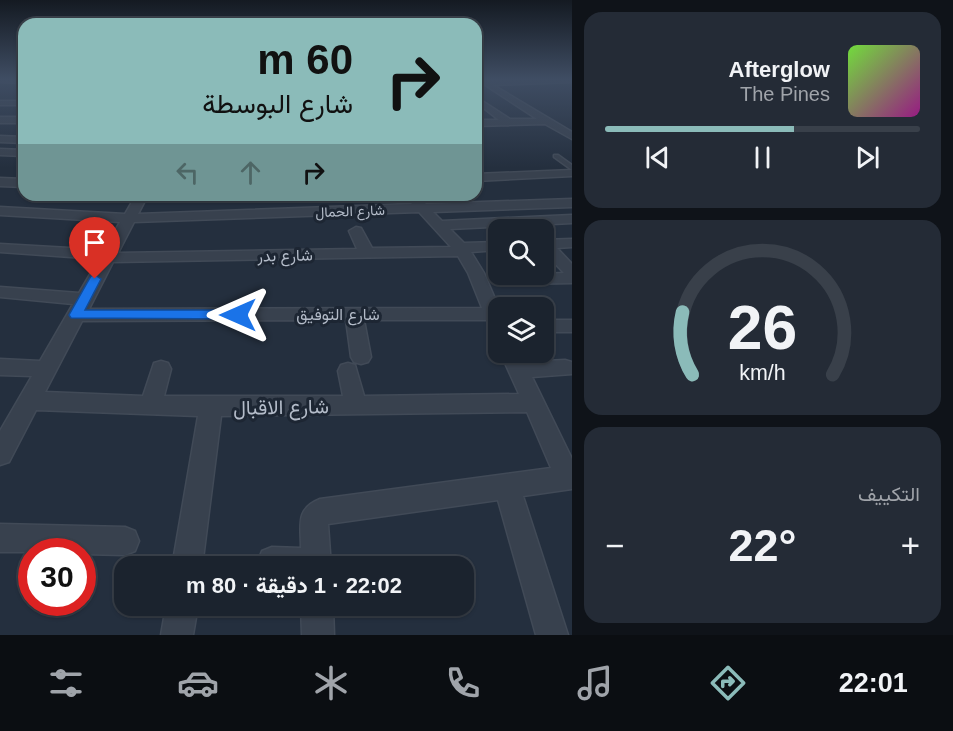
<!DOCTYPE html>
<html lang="ar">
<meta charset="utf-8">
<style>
:root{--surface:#1b232e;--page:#242b36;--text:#f1f3f6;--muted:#a0a4aa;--line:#39404a;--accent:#8bbbb9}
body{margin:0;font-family:Arial,Vazirmatn,sans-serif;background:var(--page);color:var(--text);direction:rtl;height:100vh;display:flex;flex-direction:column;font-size:22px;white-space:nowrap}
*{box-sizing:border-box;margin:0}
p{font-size:20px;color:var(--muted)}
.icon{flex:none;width:33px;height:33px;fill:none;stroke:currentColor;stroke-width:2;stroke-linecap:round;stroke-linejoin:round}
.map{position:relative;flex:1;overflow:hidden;direction:ltr}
.side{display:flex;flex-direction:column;gap:12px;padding:12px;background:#0f1319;width:381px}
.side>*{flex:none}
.guide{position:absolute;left:18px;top:18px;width:464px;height:183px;border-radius:18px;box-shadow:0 2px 4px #0004,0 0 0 2px var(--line);direction:rtl;background:#8bbbb9;color:#111;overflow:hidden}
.controls{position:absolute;left:488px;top:219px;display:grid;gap:12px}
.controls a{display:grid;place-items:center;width:66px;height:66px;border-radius:12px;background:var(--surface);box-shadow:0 2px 4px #0004,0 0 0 2px var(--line);font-size:30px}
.speed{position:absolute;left:18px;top:538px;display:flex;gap:12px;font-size:30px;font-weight:700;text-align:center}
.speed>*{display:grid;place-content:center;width:78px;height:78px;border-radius:50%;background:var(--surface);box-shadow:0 2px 4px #0004,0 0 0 2px var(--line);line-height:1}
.speed .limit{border:9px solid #d22;background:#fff;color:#111}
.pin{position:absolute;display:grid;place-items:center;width:51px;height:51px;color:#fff;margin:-62px -26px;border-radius:50% 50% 50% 0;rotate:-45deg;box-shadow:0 0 6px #0007}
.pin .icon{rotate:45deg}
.me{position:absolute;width:66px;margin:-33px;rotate:270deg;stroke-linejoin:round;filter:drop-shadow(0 0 4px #0008)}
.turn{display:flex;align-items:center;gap:21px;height:126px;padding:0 30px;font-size:27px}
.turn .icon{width:78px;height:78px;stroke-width:2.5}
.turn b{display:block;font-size:42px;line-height:51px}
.lanes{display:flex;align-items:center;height:57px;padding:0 30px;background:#0003;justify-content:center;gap:30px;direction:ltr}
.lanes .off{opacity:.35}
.big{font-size:45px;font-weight:700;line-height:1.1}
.side .widget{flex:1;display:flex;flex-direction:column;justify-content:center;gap:9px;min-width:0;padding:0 21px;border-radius:18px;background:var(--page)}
.side .dial{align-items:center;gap:0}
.dial svg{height:156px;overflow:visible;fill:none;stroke:var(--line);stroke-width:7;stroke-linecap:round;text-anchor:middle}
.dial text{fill:var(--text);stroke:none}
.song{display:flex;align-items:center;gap:18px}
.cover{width:72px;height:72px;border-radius:9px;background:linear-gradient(135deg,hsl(100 70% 55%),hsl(310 70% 35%))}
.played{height:6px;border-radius:3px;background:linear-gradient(90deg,var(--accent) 60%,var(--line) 60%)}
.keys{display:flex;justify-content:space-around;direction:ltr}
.heat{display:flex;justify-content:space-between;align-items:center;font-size:33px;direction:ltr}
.trip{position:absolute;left:114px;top:556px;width:360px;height:60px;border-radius:18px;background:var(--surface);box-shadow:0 2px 4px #0004,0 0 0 2px var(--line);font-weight:700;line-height:60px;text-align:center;direction:rtl}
.tab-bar{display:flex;height:96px;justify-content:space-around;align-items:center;background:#0b0e12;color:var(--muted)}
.tab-bar .icon{width:42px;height:42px}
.tab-bar .selected{color:var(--accent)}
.tab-bar b{font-size:27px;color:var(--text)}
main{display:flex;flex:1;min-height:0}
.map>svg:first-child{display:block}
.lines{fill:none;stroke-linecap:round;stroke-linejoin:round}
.service-casing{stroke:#414a57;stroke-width:3}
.minor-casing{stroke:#414a57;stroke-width:3}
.service{fill:#38414e;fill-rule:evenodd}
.minor{fill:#38414e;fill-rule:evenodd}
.route{fill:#1a73e8;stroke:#114b97;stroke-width:1.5}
.labels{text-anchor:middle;stroke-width:6;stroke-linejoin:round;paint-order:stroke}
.far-street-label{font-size:14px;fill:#b4bcc9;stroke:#1d2633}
.street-label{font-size:16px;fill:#b4bcc9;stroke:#1d2633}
.near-street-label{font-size:20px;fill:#b4bcc9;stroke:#1d2633}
</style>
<main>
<section class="side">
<div class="widget">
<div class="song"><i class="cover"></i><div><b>Afterglow</b><p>The Pines</p></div></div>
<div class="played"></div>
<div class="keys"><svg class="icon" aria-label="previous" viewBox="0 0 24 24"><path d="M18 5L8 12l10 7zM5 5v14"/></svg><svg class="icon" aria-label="pause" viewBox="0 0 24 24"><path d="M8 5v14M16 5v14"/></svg><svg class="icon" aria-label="next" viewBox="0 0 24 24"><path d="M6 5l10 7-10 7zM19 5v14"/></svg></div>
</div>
<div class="widget dial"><svg viewBox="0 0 100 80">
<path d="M14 69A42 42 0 1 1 86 69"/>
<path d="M14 69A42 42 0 0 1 9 37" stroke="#8bbbb9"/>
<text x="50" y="56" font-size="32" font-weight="700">26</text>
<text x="50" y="72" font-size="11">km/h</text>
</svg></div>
<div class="widget"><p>التكييف</p>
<div class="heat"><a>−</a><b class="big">22°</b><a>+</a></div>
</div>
</section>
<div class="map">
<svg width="572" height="635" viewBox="0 0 572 635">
<rect width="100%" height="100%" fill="#242f3e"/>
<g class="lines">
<defs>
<polygon id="service" points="554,155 558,155 572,165 572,170 554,157"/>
<g id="minor">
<polygon points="0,79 24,79 24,83 0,82"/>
<polygon points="476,79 486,81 572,79 572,82 493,85 572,132 572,139 545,124 476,126 476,120 499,120 476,102 476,97 510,119 537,119"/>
<rect x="0" y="101" width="24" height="4"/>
<rect x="0" y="117" width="24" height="6"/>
<polygon points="0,136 24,137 24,143 0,142"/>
<polygon points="0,149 24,150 24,156 0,155"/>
<polygon points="572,170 572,176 476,181 476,174"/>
<polygon points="0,178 24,179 24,187 0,186"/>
<path d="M136,195H148L138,214L412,204L404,195H417L426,204L572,199V207L433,212L442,221L572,215V223L450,229L464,243L498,242V250L471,252L484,273L499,308L498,329L491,327L487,320H364L371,357L368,362L361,364L354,362L351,357L346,320L82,321L45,392L143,396L154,363L161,361L168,363L171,369L164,396H343L338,371L341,365L348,363L355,365L364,396L519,394L500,352H520L525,362L565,360L572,362V374L532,377L572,459V489L523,496L568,635H536L498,500L328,524L331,567H260L258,561L262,551L272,547L301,548C301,525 295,509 320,499L551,468L527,412L221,416L202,567H172L198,416L36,410L9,462L0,465V431L32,376L0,375V359L40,361L73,304L0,297V287L79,293L99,259L0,252V244L104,250L120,222L0,215V207L125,214ZM419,212L451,247L372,248L361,228L356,227L349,231L357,249L118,253L134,222ZM458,256L468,273L482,308L89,309L113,262Z"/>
<polygon points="572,239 572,247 557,248 572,264 572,283 517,284 515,280 523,275 564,273 543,251 543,240"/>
<rect x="543" y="320" width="29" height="12"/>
<polygon points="0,524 125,527 135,531 139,541 135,551 125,555 82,554 82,552 0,552"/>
<polygon points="166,606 198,606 193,635 161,635"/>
<polygon points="301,606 333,606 334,635 302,635"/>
</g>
</defs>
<use href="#service" class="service-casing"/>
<use href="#minor" class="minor-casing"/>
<use href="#service" class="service"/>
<use href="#minor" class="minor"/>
</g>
<linearGradient id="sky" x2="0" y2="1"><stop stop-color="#141a22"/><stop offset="0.47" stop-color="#3f4d63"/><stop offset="1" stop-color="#3f4d63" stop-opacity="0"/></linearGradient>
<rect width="572" height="168" fill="url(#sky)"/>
<polygon class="route" points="95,275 101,279 85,310 238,310 245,315 238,319 71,318 69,315 91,276"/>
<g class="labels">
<g class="far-street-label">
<text transform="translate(350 211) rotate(-2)" y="5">شارع الحمال</text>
</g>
<g class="street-label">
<text transform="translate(285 255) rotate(-1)" y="6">شارع بدر</text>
<text x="338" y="320">شارع التوفيق</text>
</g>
<g class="near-street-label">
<text transform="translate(281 407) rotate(-1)" y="7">شارع الاقبال</text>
</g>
</g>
</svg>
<div class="controls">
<a><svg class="icon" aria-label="search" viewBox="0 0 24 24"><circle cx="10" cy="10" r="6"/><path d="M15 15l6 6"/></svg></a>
<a><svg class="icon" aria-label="layers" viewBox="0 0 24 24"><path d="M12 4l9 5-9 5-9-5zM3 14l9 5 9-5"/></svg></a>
</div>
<div class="speed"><div class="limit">30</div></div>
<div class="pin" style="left:95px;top:279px;background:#d93025"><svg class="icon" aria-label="arrive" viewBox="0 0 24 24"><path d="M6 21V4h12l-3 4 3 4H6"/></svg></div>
<svg class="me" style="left:238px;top:315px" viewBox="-20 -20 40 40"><path d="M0-17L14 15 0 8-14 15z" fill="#1a73e8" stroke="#fff" stroke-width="4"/></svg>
<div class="trip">22:02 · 1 دقيقة · 80 m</div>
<div class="guide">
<div class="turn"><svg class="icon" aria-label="right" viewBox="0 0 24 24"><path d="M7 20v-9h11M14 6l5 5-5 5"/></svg><div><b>60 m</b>شارع البوسطة</div></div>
<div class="lanes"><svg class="icon off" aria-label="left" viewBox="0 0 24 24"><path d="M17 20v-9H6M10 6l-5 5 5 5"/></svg><svg class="icon off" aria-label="ahead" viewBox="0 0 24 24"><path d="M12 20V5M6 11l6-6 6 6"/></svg><svg class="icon" aria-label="right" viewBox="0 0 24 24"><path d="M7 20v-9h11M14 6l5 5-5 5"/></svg></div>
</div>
</div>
</main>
<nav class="tab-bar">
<b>22:01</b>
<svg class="icon selected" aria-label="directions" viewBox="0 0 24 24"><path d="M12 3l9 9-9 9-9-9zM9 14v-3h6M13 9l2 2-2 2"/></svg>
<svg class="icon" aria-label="music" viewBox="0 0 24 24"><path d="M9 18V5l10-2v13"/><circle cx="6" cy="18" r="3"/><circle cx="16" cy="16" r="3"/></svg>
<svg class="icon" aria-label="phone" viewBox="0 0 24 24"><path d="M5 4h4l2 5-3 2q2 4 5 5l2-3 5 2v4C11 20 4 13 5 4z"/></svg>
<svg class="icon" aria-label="climate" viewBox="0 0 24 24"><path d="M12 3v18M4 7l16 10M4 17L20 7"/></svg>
<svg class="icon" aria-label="car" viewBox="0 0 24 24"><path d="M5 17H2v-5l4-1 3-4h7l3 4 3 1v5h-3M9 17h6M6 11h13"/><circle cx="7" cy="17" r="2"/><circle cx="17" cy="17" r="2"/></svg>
<svg class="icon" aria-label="filters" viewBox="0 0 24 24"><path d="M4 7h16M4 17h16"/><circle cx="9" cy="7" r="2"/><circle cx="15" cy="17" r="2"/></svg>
</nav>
